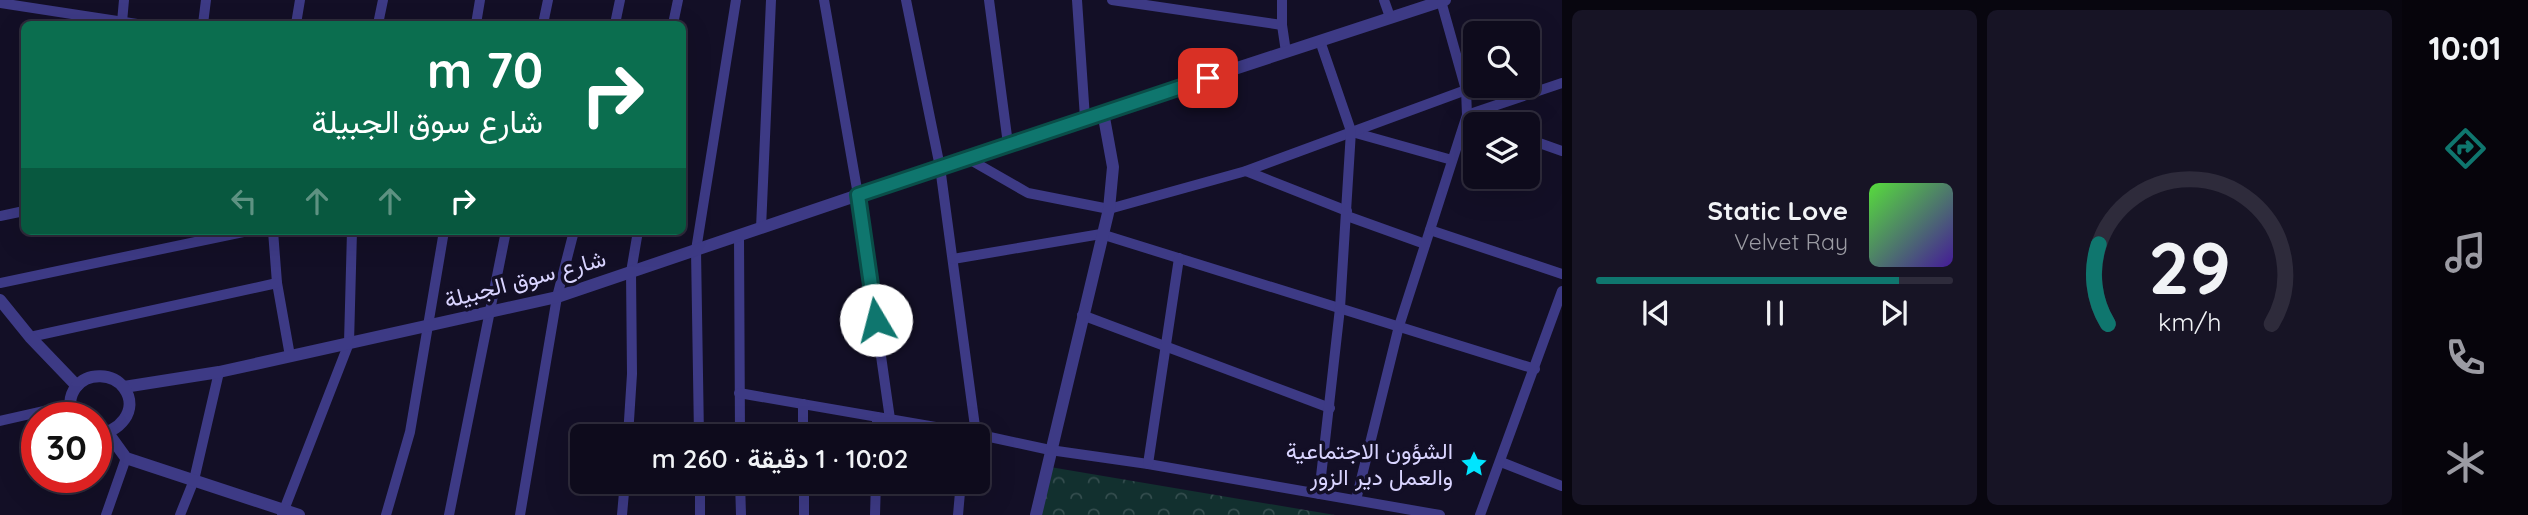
<!DOCTYPE html>
<html lang="ar">
<meta charset="utf-8">
<style>
:root{--surface:#0e0b1c;--page:#171425;--text:#f1f3f6;--muted:#9b9ba3;--line:#2e2b3b;--accent:#0f766e}
body{margin:0;font-family:Quicksand,Vazirmatn,sans-serif;background:var(--page);color:var(--text);direction:rtl;height:100vh;display:flex;flex-direction:column;font-size:26px;white-space:nowrap}
*{box-sizing:border-box;margin:0}
p{font-size:23px;color:var(--muted)}
.icon{flex:none;width:38px;height:38px;fill:none;stroke:currentColor;stroke-width:2;stroke-linecap:round;stroke-linejoin:round}
.map{position:relative;flex:1;overflow:hidden;direction:ltr}
.side{display:flex;flex-direction:column;gap:10px;padding:10px;background:#08060f;width:840px}
.side>*{flex:none}
.hud{position:absolute;left:21px;top:21px;width:665px;height:214px;border-radius:10px;box-shadow:0 7px 28px #0002,0 0 0 2px var(--line);direction:rtl;background:#0b6e4f;color:#fff;overflow:hidden}
.tools{position:absolute;left:1463px;top:21px;display:grid;gap:14px}
.tools a{display:grid;place-items:center;width:77px;height:77px;border-radius:10px;background:var(--surface);box-shadow:0 7px 28px #0002,0 0 0 2px var(--line);font-size:35px}
.speed{position:absolute;left:21px;top:402px;display:flex;gap:14px;font-size:35px;font-weight:700;text-align:center}
.speed>*{display:grid;place-content:center;width:91px;height:91px;border-radius:50%;background:var(--surface);box-shadow:0 7px 28px #0002,0 0 0 2px var(--line);line-height:1}
.speed .limit{border:10px solid #d22;background:#fff;color:#111}
.pin{position:absolute;display:grid;place-items:center;width:60px;height:60px;color:#fff;margin:-30px;border-radius:14px;box-shadow:0 4px 10px #0006}
.me{position:absolute;width:77px;margin:-38px;rotate:352deg;stroke-linejoin:round;filter:drop-shadow(0 0 5px #0008)}
.turn{display:flex;align-items:center;gap:24px;height:147px;padding:0 28px;font-size:32px}
.turn .icon{width:91px;height:91px;stroke-width:2.5}
.turn b{display:block;font-size:49px;line-height:60px}
.lanes{display:flex;align-items:center;height:66px;padding:0 28px;background:#0003;justify-content:center;gap:35px;direction:ltr}
.lanes .off{opacity:.35}
.side .card{flex:1;display:flex;flex-direction:column;justify-content:center;gap:10px;min-width:0;padding:0 24px;border-radius:10px;background:var(--page)}
.side .dial{align-items:center;gap:0}
.dial svg{height:182px;overflow:visible;fill:none;stroke:var(--line);stroke-width:7;stroke-linecap:round;text-anchor:middle}
.dial text{fill:var(--text);stroke:none}
.song{display:flex;align-items:center;gap:21px}
.cover{width:84px;height:84px;border-radius:10px;background:linear-gradient(135deg,hsl(110 70% 55%),hsl(260 70% 35%))}
.played{height:7px;border-radius:4px;background:linear-gradient(90deg,var(--accent) 85%,var(--line) 85%)}
.keys{display:flex;justify-content:space-around;direction:ltr}
.side .tiles{flex:1;display:grid;gap:10px;grid-template-columns:repeat(2,1fr)}
.trip{position:absolute;left:570px;top:424px;width:420px;height:70px;border-radius:10px;background:var(--surface);box-shadow:0 7px 28px #0002,0 0 0 2px var(--line);font-weight:600;line-height:70px;text-align:center;direction:rtl}
main{display:flex;flex:1;min-height:0}
.dock{display:flex;flex-direction:column;width:126px;justify-content:space-around;align-items:center;background:#06040b;color:var(--muted)}
.dock .icon{width:49px;height:49px}
.dock .current{color:var(--accent)}
.dock b{font-size:32px;color:var(--text)}
.map>svg:first-child{display:block}
.forest{fill:url(#forest-crowns)}
.lines{fill:none;stroke-linecap:round;stroke-linejoin:round}
.minor{stroke:#3d3a85;stroke-width:10}
.tertiary{stroke:#3d3a85;stroke-width:12}
.route-casing{stroke:#0a4d48;stroke-width:18}
.route{stroke:#0f766e;stroke-width:12}
.labels{text-anchor:middle;stroke-width:7;stroke-linejoin:round;paint-order:stroke}
.street-label{font-size:23px;fill:#d9d4ff;stroke:#130f26}
.poi-label{font-size:23px;fill:#d9d4ff;stroke:#130f26;text-anchor:end}
</style>
<main>
<nav class="dock">
<b>10:01</b>
<svg class="icon current" aria-label="directions" viewBox="0 0 24 24"><path d="M12 3l9 9-9 9-9-9zM9 14v-3h6M13 9l2 2-2 2"/></svg>
<svg class="icon" aria-label="music" viewBox="0 0 24 24"><path d="M9 18V5l10-2v13"/><circle cx="6" cy="18" r="3"/><circle cx="16" cy="16" r="3"/></svg>
<svg class="icon" aria-label="phone" viewBox="0 0 24 24"><path d="M5 4h4l2 5-3 2q2 4 5 5l2-3 5 2v4C11 20 4 13 5 4z"/></svg>
<svg class="icon" aria-label="climate" viewBox="0 0 24 24"><path d="M12 3v18M4 7l16 10M4 17L20 7"/></svg>
</nav>
<section class="side">
<div class="tiles">
<div class="card dial"><svg viewBox="0 0 100 80">
<path d="M14 69A42 42 0 1 1 86 69"/>
<path d="M14 69A42 42 0 0 1 10 34" stroke="#0f766e"/>
<text x="50" y="56" font-size="32" font-weight="700">29</text>
<text x="50" y="72" font-size="11">km/h</text>
</svg></div>
<div class="card">
<div class="song"><i class="cover"></i><div><b>Static Love</b><p>Velvet Ray</p></div></div>
<div class="played"></div>
<div class="keys"><svg class="icon" aria-label="previous" viewBox="0 0 24 24"><path d="M18 5L8 12l10 7zM5 5v14"/></svg><svg class="icon" aria-label="pause" viewBox="0 0 24 24"><path d="M8 5v14M16 5v14"/></svg><svg class="icon" aria-label="next" viewBox="0 0 24 24"><path d="M6 5l10 7-10 7zM19 5v14"/></svg></div>
</div>
</div>
</section>
<div class="map">
<svg width="1562" height="515" viewBox="0 0 1562 515">
<defs>
<pattern id="forest-crowns" width="20" height="18" patternUnits="userSpaceOnUse" patternTransform="scale(1.75)"><rect width="20" height="18" fill="#12302f"/><path d="M2 6a3 3 0 1 1 6 0M12 15a3 3 0 1 1 6 0" fill="none" stroke="#344d4e"/></pattern>
</defs>
<rect width="100%" height="100%" fill="#130f26"/>
<polygon class="forest" points="1050,467 1335,515 1041,515"/>
<g class="lines">
<g class="minor">
<polyline points="824,0 858,195 890,419"/>
<polyline points="906,0 940,167 976,434"/>
<polyline points="989,0 1008,144"/>
<polyline points="1077,0 1085,118"/>
<polyline points="1112,0 1282,25"/>
<polyline points="1282,0 1282,25 1286,52"/>
<polyline points="1384,0 1390,17"/>
<polyline points="0,3 137,24"/>
<polyline points="122,22 124,0"/>
<polyline points="203,24 206,0"/>
<polyline points="296,24 300,0"/>
<polyline points="378,24 383,0"/>
<polyline points="476,24 480,0"/>
<polyline points="543,24 548,0"/>
<polyline points="615,24 620,0"/>
<polyline points="673,24 678,0"/>
<polyline points="1490,124 1467,115 1562,83"/>
<polyline points="1352,132 1452,160"/>
<polyline points="1528,139 1562,151"/>
<polyline points="967,158 1028,193 1109,209 1246,171 1466,90"/>
<polyline points="1246,171 1347,211"/>
<polyline points="0,216 24,211"/>
<polyline points="1347,216 1425,244"/>
<polyline points="761,228 771,0"/>
<polyline points="1430,230 1562,274"/>
<polyline points="273,231 277,283 290,356"/>
<polyline points="739,236 740,436"/>
<polyline points="953,259 1101,234 1535,369"/>
<polyline points="0,283 248,231"/>
<polyline points="1082,315 1330,408"/>
<polyline points="30,337 277,283"/>
<polyline points="739,393 976,434 1050,450 1148,464 1440,515"/>
<polyline points="803,404 803,436"/>
<polyline points="0,421 70,405"/>
<polyline points="628,436 632,374 631,272 638,231"/>
<polyline points="699,436 696,250 736,0"/>
<polyline points="877,436 877,417"/>
<polyline points="1501,462 1562,486"/>
<polyline points="1148,464 1179,258"/>
<polyline points="700,481 700,515"/>
<polyline points="740,481 741,515"/>
<polyline points="804,481 804,515"/>
<polyline points="1319,494 1340,308 1351,131 1320,41"/>
<polyline points="1356,500 1399,326 1467,115 1466,90 1441,1"/>
<polyline points="106,515 126,458"/>
<polyline points="180,515 194,480 219,372"/>
<polyline points="282,515 349,343 352,231"/>
<polyline points="386,515 410,432 444,231"/>
<polyline points="449,515 506,231"/>
<polyline points="520,515 557,297 574,231"/>
<polyline points="622,515 625,481"/>
<polyline points="875,515 876,481"/>
<polyline points="958,515 961,481"/>
<polyline points="1480,515 1562,291"/>
</g>
<g class="tertiary">
<polyline points="0,300 30,337 77,386"/>
<polyline points="124,387 219,372 557,297 1103,112 1445,0"/>
<path d="M73,418C69,408 69,396 76,387C88,372 113,373 124,388C140,410 118,434 96,434"/>
<polyline points="108,433 126,458 299,515"/>
<polyline points="1036,515 1109,209 1113,167 1103,112"/>
</g>
</g>
<g class="lines">
<defs>
<polyline id="route" points="876,320 858,195 1208,78"/>
</defs>
<use href="#route" class="route-casing"/>
<use href="#route" class="route"/>
</g>
<defs>
<symbol id="sight-bare" viewBox="-9 -9 18 18"><path d="M0-6L1.8-2.2L6-1.7L2.9 1.2L3.7 5.4L0 3.3L-3.7 5.4L-2.9 1.2L-6-1.7L-1.8-2.2Z" fill="#00e5ff" stroke="#130f26" stroke-width="2.5" paint-order="stroke"/></symbol>
</defs>
<g fill-rule="evenodd">
<use href="#sight-bare" x="1455" y="445" width="38" height="38"/>
</g>
<g class="labels">
<g class="street-label">
<text transform="translate(525 279) rotate(-15)" y="8">شارع سوق الجبيلة</text>
</g>
<g class="poi-label">
<text x="1453" y="459">الشؤون الاجتماعية<tspan x="1453" dy="26">والعمل دير الزور</tspan></text>
</g>
</g>
</svg>
<div class="tools">
<a><svg class="icon" aria-label="search" viewBox="0 0 24 24"><circle cx="10" cy="10" r="6"/><path d="M15 15l6 6"/></svg></a>
<a><svg class="icon" aria-label="layers" viewBox="0 0 24 24"><path d="M12 4l9 5-9 5-9-5zM3 14l9 5 9-5"/></svg></a>
</div>
<div class="speed"><div class="limit">30</div></div>
<div class="pin" style="left:1208px;top:78px;background:#d93025"><svg class="icon" aria-label="arrive" viewBox="0 0 24 24"><path d="M6 21V4h12l-3 4 3 4H6"/></svg></div>
<svg class="me" style="left:876px;top:320px" viewBox="-20 -20 40 40"><circle r="19" fill="#fff"/><path d="M0-13L10 11 0 6-10 11z" fill="#0f766e"/></svg>
<div class="trip">10:02 · 1 دقيقة · 260 m</div>
<div class="hud">
<div class="turn"><svg class="icon" aria-label="right" viewBox="0 0 24 24"><path d="M7 20v-9h11M14 6l5 5-5 5"/></svg><div><b>70 m</b>شارع سوق الجبيلة</div></div>
<div class="lanes"><svg class="icon off" aria-label="left" viewBox="0 0 24 24"><path d="M17 20v-9H6M10 6l-5 5 5 5"/></svg><svg class="icon off" aria-label="ahead" viewBox="0 0 24 24"><path d="M12 20V5M6 11l6-6 6 6"/></svg><svg class="icon off" aria-label="ahead" viewBox="0 0 24 24"><path d="M12 20V5M6 11l6-6 6 6"/></svg><svg class="icon" aria-label="right" viewBox="0 0 24 24"><path d="M7 20v-9h11M14 6l5 5-5 5"/></svg></div>
</div>
</div>
</main>
